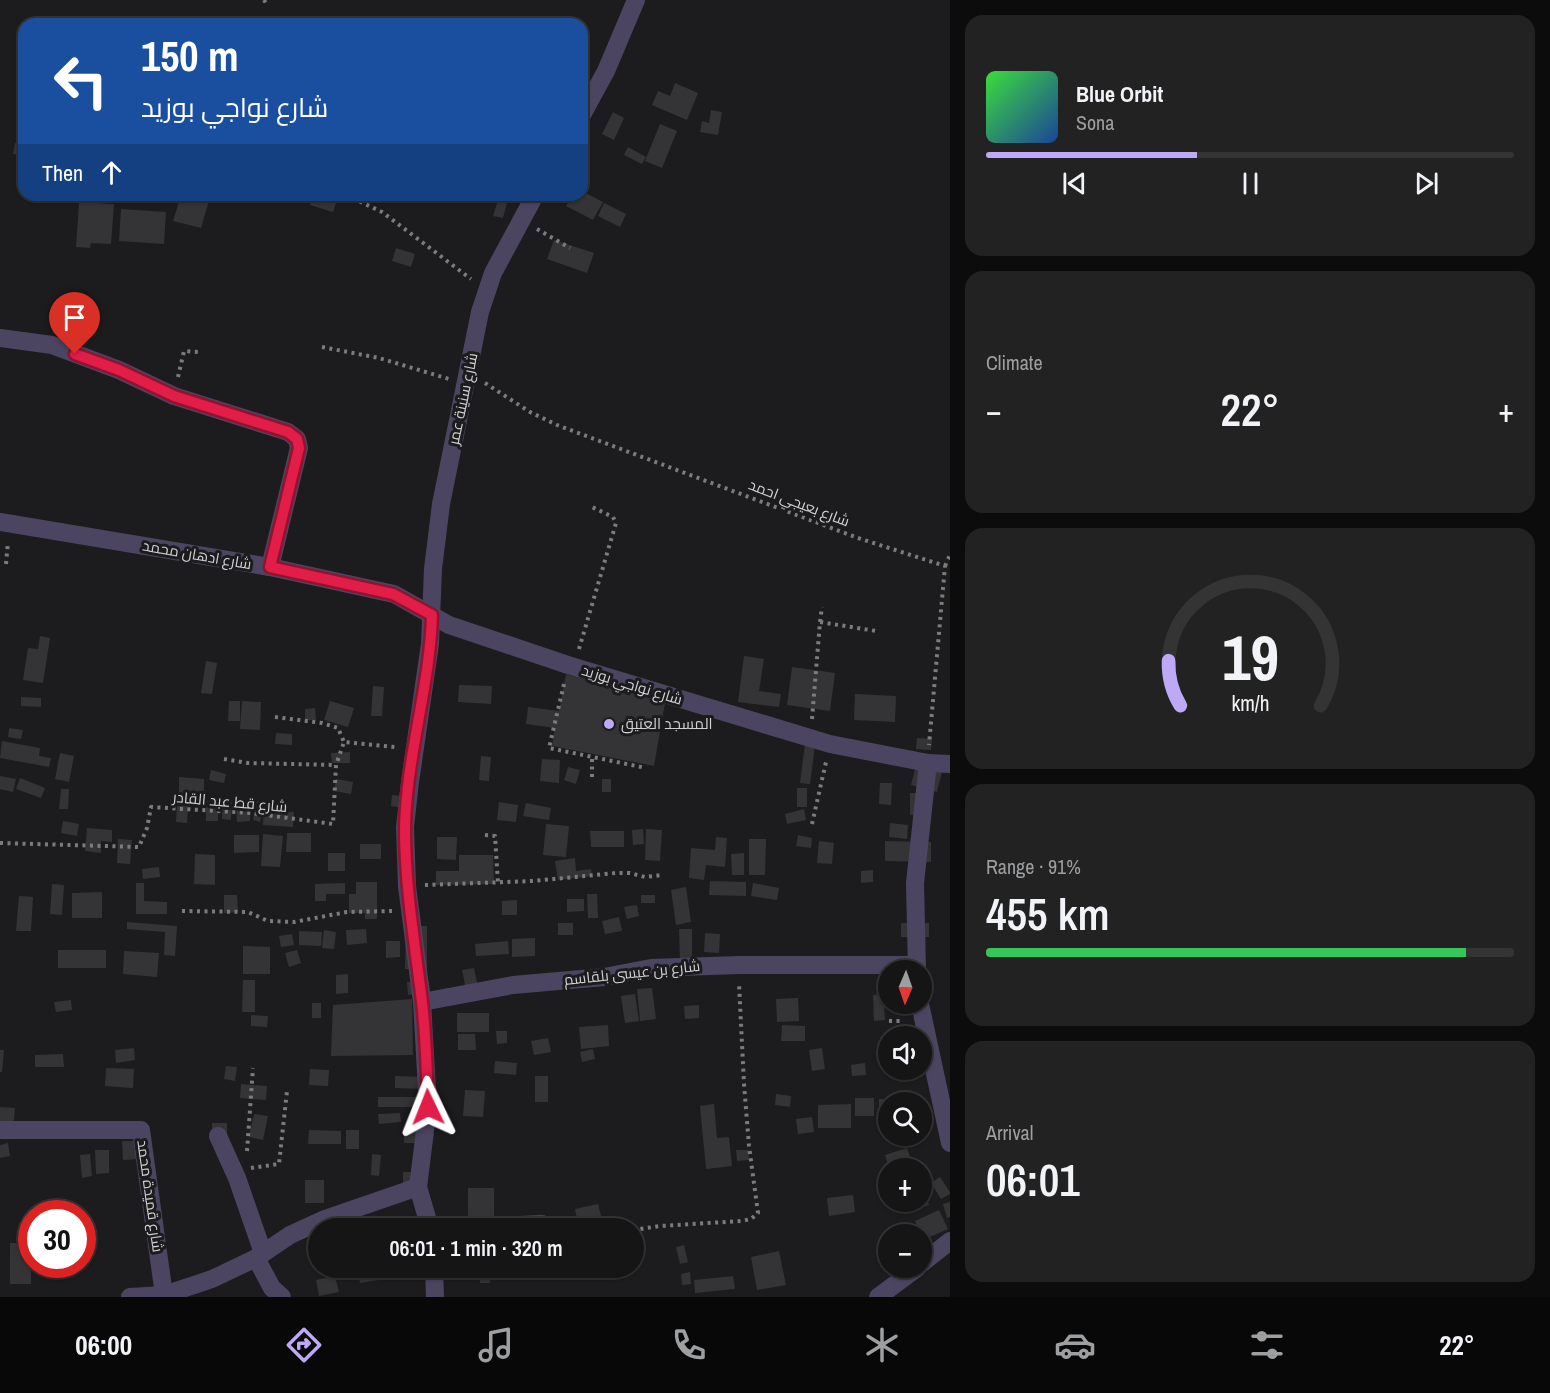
<!DOCTYPE html>
<meta charset="utf-8">
<style>
:root{--surface:#151516;--page:#222223;--text:#f1f3f6;--muted:#9d9fa1;--line:#343435;--accent:#bda9f5}
body{margin:0;font-family:"Archivo Narrow",Cairo,sans-serif;background:var(--page);color:var(--text);height:100vh;display:flex;flex-direction:column;font-size:22px;white-space:nowrap}
*{box-sizing:border-box;margin:0}
p{font-size:20px;color:var(--muted)}
.icon{flex:none;width:33px;height:33px;fill:none;stroke:currentColor;stroke-width:2;stroke-linecap:round;stroke-linejoin:round}
.map{position:relative;flex:1;overflow:hidden}
.sheet{display:flex;flex-direction:column;gap:15px;padding:15px;background:#0c0c0c;width:600px}
.sheet>*{flex:none}
.banner{position:absolute;left:18px;top:18px;width:570px;height:183px;border-radius:18px;box-shadow:0 2px 4px #0004,0 0 0 2px var(--line);background:#1a4fa0;color:#fff;overflow:hidden}
.needle{width:39px;rotate:182deg}
.controls{position:absolute;left:878px;top:960px;display:grid;gap:12px}
.controls a{display:grid;place-items:center;width:54px;height:54px;border-radius:50%;background:var(--surface);box-shadow:0 2px 4px #0004,0 0 0 2px var(--line);font-size:30px}
.speed{position:absolute;left:18px;top:1200px;display:flex;gap:12px;font-size:30px;font-weight:700;text-align:center}
.speed>*{display:grid;place-content:center;width:78px;height:78px;border-radius:50%;background:var(--surface);box-shadow:0 2px 4px #0004,0 0 0 2px var(--line);line-height:1}
.speed .limit{border:9px solid #d22;background:#fff;color:#111}
.pin{position:absolute;display:grid;place-items:center;width:51px;height:51px;color:#fff;margin:-62px -26px;border-radius:50% 50% 50% 0;rotate:-45deg;box-shadow:0 0 6px #0007}
.pin .icon{rotate:45deg}
.me{position:absolute;width:66px;margin:-33px;rotate:358deg;stroke-linejoin:round;filter:drop-shadow(0 0 4px #0008)}
.turn{display:flex;align-items:center;gap:21px;height:126px;padding:0 24px;font-size:27px}
.turn .icon{width:78px;height:78px;stroke-width:2.5}
.turn b{display:block;font-size:42px;line-height:51px}
.then{display:flex;align-items:center;height:57px;padding:0 24px;background:#0003;gap:12px;font-size:22px}
.big{font-size:45px;font-weight:600;line-height:1.1}
.sheet .widget{flex:1;display:flex;flex-direction:column;justify-content:center;gap:9px;min-width:0;padding:0 21px;border-radius:18px;background:var(--page)}
.sheet .dial{align-items:center;gap:0}
.dial svg{height:156px;overflow:visible;fill:none;stroke:var(--line);stroke-width:7;stroke-linecap:round;text-anchor:middle}
.dial text{fill:var(--text);stroke:none}
.song{display:flex;align-items:center;gap:18px}
.cover{width:72px;height:72px;border-radius:9px;background:linear-gradient(135deg,hsl(120 70% 55%),hsl(220 70% 35%))}
.played{height:6px;border-radius:3px;background:linear-gradient(90deg,var(--accent) 40%,var(--line) 40%)}
.keys{display:flex;justify-content:space-around;direction:ltr}
.heat{display:flex;justify-content:space-between;align-items:center;font-size:33px;direction:ltr}
.charge{height:9px;border-radius:4px;background:linear-gradient(90deg,#34c759 91%,var(--line) 0)}
.trip{position:absolute;left:308px;top:1218px;width:336px;height:60px;border-radius:30px;background:var(--surface);box-shadow:0 2px 4px #0004,0 0 0 2px var(--line);font-weight:600;line-height:60px;text-align:center}
.menu{display:flex;height:96px;justify-content:space-around;align-items:center;background:#080809;color:var(--muted)}
.menu .icon{width:42px;height:42px}
.menu .current{color:var(--accent)}
.menu b{font-size:27px;color:var(--text)}
main{display:flex;flex:1;min-height:0}
.map>svg:first-child{display:block}
.building{fill:#343436}
.lines{fill:none;stroke-linecap:round;stroke-linejoin:round}
.path{stroke:#7c7c7e;stroke-width:4;stroke-dasharray:3 4.5;stroke-linecap:butt}
.minor{stroke:#4c4562;stroke-width:18}
.route-casing{stroke:#92132f;stroke-width:15}
.route{stroke:#e11d48;stroke-width:10}
.poi-dot{fill:#bda9f5;stroke:#1c1c1e;stroke-width:2}
.labels{text-anchor:middle;stroke-width:6;stroke-linejoin:round;paint-order:stroke}
.street-label{font-size:15px;fill:#d2d2d4;stroke:#1c1c1e}
.poi-label{font-size:15px;fill:#d2d2d4;stroke:#1c1c1e;text-anchor:start}
</style>
<main>
<div class="map">
<svg width="950" height="1297" viewBox="0 0 950 1297">
<rect width="100%" height="100%" fill="#1c1c1e"/>
<g class="building">
<polygon points="675,83 698,93 687,120 652,105 658,91 670,96"/>
<polygon points="711,110 722,112 718,135 700,132 702,121 709,123"/>
<polygon points="613,112 624,118 614,140 602,134"/>
<polygon points="660,124 677,131 662,168 645,161"/>
<polygon points="15,143 24,145 24,156 13,154"/>
<polygon points="628,147 646,157 642,164 624,155"/>
<polygon points="582,191 603,202 593,220 566,206 573,195 582,195"/>
<polygon points="158,195 177,195 176,203 157,199"/>
<polygon points="181,195 210,197 201,228 173,221"/>
<polygon points="313,195 320,195 337,200 333,212 310,205"/>
<polygon points="498,200 507,203 503,218 493,216"/>
<polygon points="79,202 114,204 111,244 91,243 90,248 76,247"/>
<polygon points="604,203 626,214 620,227 598,216"/>
<polygon points="121,209 166,212 164,244 119,241"/>
<polygon points="554,240 594,253 587,273 547,259"/>
<polygon points="396,248 415,254 411,267 392,261"/>
<polygon points="40,636 50,638 43,683 23,680 28,648 38,649"/>
<polygon points="744,656 764,659 759,691 781,694 779,707 738,702"/>
<polygon points="206,661 217,663 212,694 201,693"/>
<polygon points="792,667 835,673 830,711 787,705"/>
<polygon points="566,674 665,703 654,766 552,746 555,728 526,724 528,707 559,711"/>
<polygon points="459,685 492,686 491,704 458,702"/>
<polygon points="373,686 384,687 382,716 371,716"/>
<polygon points="855,694 896,696 895,722 854,720"/>
<polygon points="21,697 41,698 41,707 21,706"/>
<polygon points="229,701 240,701 240,721 228,721"/>
<polygon points="242,701 261,702 260,730 240,729"/>
<polygon points="330,701 354,708 348,727 324,720"/>
<polygon points="315,708 316,720 305,720 305,709"/>
<polygon points="9,728 23,730 21,739 8,737"/>
<polygon points="276,733 292,734 292,745 275,744"/>
<polygon points="917,738 932,739 931,750 916,749"/>
<polygon points="2,741 40,748 39,756 51,758 49,767 0,758"/>
<polygon points="805,744 815,745 810,784 800,783"/>
<polygon points="350,752 350,763 332,763 331,753"/>
<polygon points="60,753 74,756 69,782 55,779"/>
<polygon points="481,756 491,757 489,781 479,780"/>
<polygon points="542,759 560,760 559,783 540,781"/>
<polygon points="916,765 942,772 937,792 911,785"/>
<polygon points="568,767 580,770 576,784 564,780"/>
<polygon points="211,770 226,774 224,783 209,780"/>
<polygon points="0,776 16,779 13,792 0,789"/>
<polygon points="179,777 204,779 204,795 179,793"/>
<polygon points="20,778 45,788 41,798 16,789"/>
<polygon points="336,779 353,782 351,794 334,791"/>
<rect x="602" y="779" width="9" height="13"/>
<polygon points="880,783 892,783 891,805 879,804"/>
<rect x="797" y="788" width="10" height="19"/>
<polygon points="61,789 69,789 68,809 59,809"/>
<polygon points="910,793 922,793 923,814 910,815"/>
<polygon points="392,795 404,796 403,808 391,806"/>
<rect x="206" y="800" width="12" height="21"/>
<polygon points="223,800 232,800 231,820 222,819"/>
<polygon points="256,801 264,803 260,822 253,820"/>
<polygon points="499,802 518,805 516,822 497,820"/>
<polygon points="526,803 551,808 549,820 523,816"/>
<polygon points="177,806 188,806 187,823 176,822"/>
<polygon points="236,806 250,806 250,821 237,822"/>
<polygon points="804,809 806,820 787,824 785,814"/>
<polygon points="264,810 294,812 293,827 263,825"/>
<polygon points="63,821 79,824 77,836 61,833"/>
<polygon points="890,823 908,825 907,839 889,837"/>
<polygon points="546,824 569,826 566,857 543,855"/>
<polygon points="87,828 112,830 112,842 101,841 101,853 85,851"/>
<polygon points="643,829 644,844 633,845 632,830"/>
<polygon points="646,829 662,830 660,861 645,860"/>
<polygon points="590,831 624,831 624,847 591,847"/>
<polygon points="287,833 311,833 311,852 286,852"/>
<polygon points="263,834 283,836 280,867 261,866"/>
<polygon points="234,835 259,835 259,852 234,853"/>
<polygon points="798,835 812,838 811,848 796,846"/>
<polygon points="437,837 457,837 456,860 437,859"/>
<polygon points="716,837 727,838 725,867 706,865 704,880 689,878 691,848 715,850"/>
<polygon points="118,839 132,840 130,864 117,863"/>
<polygon points="749,839 766,839 765,875 749,875"/>
<polygon points="819,841 834,843 832,864 817,863"/>
<polygon points="885,841 931,842 931,862 885,861"/>
<rect x="360" y="844" width="21" height="15"/>
<rect x="328" y="853" width="17" height="18"/>
<polygon points="744,853 744,875 732,875 731,854"/>
<polygon points="195,854 215,855 215,885 194,884"/>
<polygon points="459,855 493,855 494,884 436,885 436,871 459,871"/>
<polygon points="575,858 576,871 591,869 592,876 558,880 555,861"/>
<polygon points="159,867 160,877 143,879 142,869"/>
<polygon points="873,870 873,882 861,883 861,871"/>
<polygon points="710,881 746,882 746,896 709,895"/>
<polygon points="356,882 377,882 377,919 365,919 365,913 349,913 349,894 356,894"/>
<polygon points="136,883 144,883 144,901 167,902 167,914 136,914"/>
<polygon points="345,883 345,894 326,894 326,901 315,901 315,884"/>
<polygon points="753,883 779,888 777,900 751,896"/>
<polygon points="52,884 64,885 62,915 50,914"/>
<polygon points="686,887 691,922 676,925 671,890"/>
<polygon points="102,892 102,918 72,918 72,893"/>
<polygon points="587,894 597,894 598,918 588,918"/>
<polygon points="224,895 237,895 238,912 224,913"/>
<rect x="641" y="895" width="14" height="8"/>
<polygon points="19,896 33,897 31,931 16,931"/>
<polygon points="567,899 584,899 584,911 567,912"/>
<polygon points="517,900 517,915 502,915 502,901"/>
<polygon points="637,905 639,916 627,919 624,907"/>
<polygon points="619,917 622,931 605,934 602,921"/>
<polygon points="127,922 177,926 175,956 164,955 165,932 127,929"/>
<rect x="558" y="923" width="15" height="12"/>
<rect x="901" y="923" width="28" height="14"/>
<polygon points="406,926 427,926 427,969 405,969"/>
<polygon points="366,929 367,943 347,945 346,930"/>
<polygon points="679,929 692,929 692,959 680,960"/>
<polygon points="324,930 336,932 334,949 322,948"/>
<polygon points="299,931 322,932 321,946 299,945"/>
<polygon points="705,933 720,934 719,953 704,952"/>
<polygon points="292,934 294,945 281,947 279,936"/>
<polygon points="535,938 535,956 512,957 512,939"/>
<polygon points="386,941 400,941 400,957 386,958"/>
<polygon points="508,941 509,954 476,956 475,944"/>
<polygon points="243,946 270,947 270,974 243,974"/>
<rect x="58" y="950" width="48" height="18"/>
<polygon points="297,950 301,963 289,967 285,953"/>
<polygon points="124,951 159,953 157,977 123,974"/>
<polygon points="474,968 480,997 468,999 462,970"/>
<polygon points="348,974 348,993 336,994 336,975"/>
<polygon points="243,980 255,980 255,1012 242,1012"/>
<polygon points="429,981 430,993 408,995 407,982"/>
<polygon points="652,988 656,1019 640,1021 637,989"/>
<polygon points="635,994 639,1021 625,1023 621,996"/>
<polygon points="883,994 885,1020 874,1021 873,995"/>
<polygon points="798,998 799,1021 777,1022 776,999"/>
<polygon points="412,999 413,1055 331,1056 333,1005"/>
<polygon points="71,1000 72,1010 56,1012 54,1002"/>
<rect x="312" y="1003" width="9" height="15"/>
<polygon points="699,1005 699,1018 685,1019 684,1006"/>
<rect x="457" y="1013" width="32" height="19"/>
<polygon points="251,1015 268,1016 267,1027 251,1026"/>
<polygon points="608,1025 609,1046 581,1049 579,1027"/>
<polygon points="782,1025 805,1026 805,1041 781,1041"/>
<polygon points="496,1031 507,1031 507,1043 497,1044"/>
<polygon points="458,1034 475,1034 476,1050 458,1050"/>
<polygon points="548,1038 551,1052 534,1055 531,1041"/>
<polygon points="134,1048 135,1060 116,1063 115,1050"/>
<polygon points="822,1048 825,1069 812,1071 809,1050"/>
<polygon points="593,1049 595,1059 582,1062 580,1052"/>
<polygon points="0,1050 4,1050 2,1072 0,1072"/>
<polygon points="63,1054 64,1067 35,1067 35,1055"/>
<polygon points="495,1061 517,1063 516,1075 494,1073"/>
<polygon points="865,1063 866,1075 852,1076 851,1065"/>
<polygon points="226,1066 237,1067 235,1081 224,1079"/>
<polygon points="106,1068 134,1069 133,1088 105,1086"/>
<polygon points="310,1069 329,1070 328,1086 309,1085"/>
<polygon points="395,1076 424,1077 424,1089 395,1088"/>
<rect x="535" y="1076" width="13" height="26"/>
<polygon points="241,1084 267,1086 266,1100 240,1098"/>
<polygon points="465,1090 485,1091 483,1117 463,1116"/>
<polygon points="776,1094 791,1096 790,1107 775,1105"/>
<rect x="378" y="1097" width="39" height="10"/>
<rect x="855" y="1098" width="19" height="18"/>
<polygon points="879,1099 905,1100 905,1102 888,1102 888,1120 879,1119"/>
<polygon points="714,1104 717,1138 729,1137 732,1166 706,1169 700,1106"/>
<polygon points="851,1104 851,1128 818,1128 818,1105"/>
<polygon points="0,1107 15,1108 13,1129 0,1128"/>
<polygon points="400,1113 401,1122 379,1124 378,1114"/>
<polygon points="254,1114 268,1116 263,1140 249,1137"/>
<polygon points="812,1117 814,1132 798,1134 796,1119"/>
<rect x="212" y="1123" width="15" height="14"/>
<polygon points="404,1128 423,1128 424,1143 404,1143"/>
<polygon points="309,1130 341,1131 341,1144 308,1144"/>
<rect x="346" y="1130" width="13" height="19"/>
<polygon points="122,1141 137,1141 138,1159 123,1160"/>
<polygon points="8,1143 10,1156 0,1158 0,1145"/>
<polygon points="907,1148 911,1160 889,1167 885,1155"/>
<polygon points="95,1150 109,1150 109,1173 96,1174"/>
<polygon points="736,1150 748,1150 749,1160 737,1161"/>
<polygon points="90,1154 92,1176 82,1178 80,1155"/>
<polygon points="372,1154 381,1155 379,1176 371,1175"/>
<rect x="403" y="1172" width="12" height="14"/>
<polygon points="940,1177 950,1192 950,1194 941,1199 931,1183"/>
<rect x="305" y="1180" width="19" height="23"/>
<polygon points="468,1188 494,1188 494,1227 480,1218 468,1218"/>
<polygon points="924,1191 929,1205 913,1211 910,1202 921,1202 921,1192"/>
<polygon points="853,1195 855,1212 829,1216 827,1198"/>
<polygon points="950,1202 950,1217 947,1218 943,1204"/>
<polygon points="598,1204 602,1220 578,1225 575,1209"/>
<polygon points="939,1210 948,1229 923,1240 915,1221"/>
<rect x="10" y="1243" width="21" height="41"/>
<polygon points="684,1245 688,1262 680,1264 676,1247"/>
<polygon points="779,1251 786,1285 757,1290 751,1257"/>
<polygon points="366,1268 389,1268 391,1278 360,1283 358,1269"/>
<polygon points="479,1268 489,1268 490,1283 480,1283"/>
<polygon points="690,1272 691,1284 682,1285 681,1274"/>
<polygon points="335,1276 339,1292 319,1296 316,1280"/>
<polygon points="733,1276 735,1289 695,1293 694,1280"/>
</g>
<g class="lines">
<g class="path">
<polyline points="264,0 267,5"/>
<polyline points="346,195 382,212 471,279"/>
<polyline points="537,229 570,248"/>
<polyline points="322,347 379,358 449,379"/>
<polyline points="178,377 184,351 198,352"/>
<polyline points="485,383 530,412 557,425 858,538 945,566 929,745"/>
<polyline points="6,564 8,542"/>
<polyline points="945,566 950,555"/>
<polyline points="820,622 822,607"/>
<polyline points="579,649 616,523 613,517 592,507"/>
<polyline points="564,684 549,748 646,768"/>
<polyline points="275,717 322,723 338,728 344,742"/>
<polyline points="812,719 820,622 876,631"/>
<polyline points="224,759 248,763 336,765"/>
<polyline points="592,777 592,758"/>
<polyline points="812,824 826,762"/>
<polyline points="485,835 495,836 498,883"/>
<polyline points="0,843 139,847 147,828 151,807 251,813 333,824 336,765 344,742 395,747"/>
<polyline points="425,885 533,881 616,873 630,873 645,877 662,875"/>
<polyline points="182,911 248,912 268,921 294,922 347,912 392,911"/>
<polyline points="889,1021 904,1021"/>
<polyline points="247,1151 253,1068"/>
<polyline points="251,1168 279,1164 287,1091"/>
<polyline points="633,1230 660,1226 741,1221 751,1219 758,1213 749,1146 744,1084 739,983"/>
</g>
<g class="minor">
<polyline points="582,115 606,71 636,0"/>
<polyline points="0,338 52,345 119,370 174,396 288,432 297,439 299,448 270,567"/>
<polyline points="0,522 270,567 394,594 449,625 568,665 830,744 928,763 950,764"/>
<polyline points="917,970 915,883 928,763"/>
<polyline points="422,1002 513,985 604,977 651,968 739,965 916,965"/>
<polyline points="920,1004 950,1143"/>
<polyline points="0,1130 141,1130 164,1295"/>
<polyline points="218,1136 237,1178 263,1253"/>
<polyline points="430,1228 418,1187 428,1107 422,1002 407,886 405,827 410,782 430,644 433,569 441,504 480,312 493,273 535,195"/>
<polyline points="449,1228 542,1224"/>
<polyline points="256,1258 272,1288 282,1297"/>
<polyline points="921,1264 950,1241"/>
<polyline points="434,1268 435,1297"/>
<polyline points="130,1297 164,1295 212,1279 256,1258 290,1235 325,1219 418,1187"/>
<polyline points="878,1297 917,1268"/>
</g>
</g>
<g class="lines">
<defs>
<path id="route" d="M75,354L119,370L174,396L288,432L297,439L299,448L270,567L393,594L432,615C430,687 406,757 405,829C405,887 415,944 422,1002C426,1036 427,1072 428,1107"/>
</defs>
<use href="#route" class="route-casing"/>
<use href="#route" class="route"/>
</g>
<circle class="poi-dot" cx="609" cy="724" r="6"/>
<g class="labels">
<g class="street-label">
<text transform="translate(463 399) rotate(-78)" y="5">شارع سنينة عمر</text>
<text transform="translate(799 503) rotate(21)" y="5">شارع بعيجي احمد</text>
<text transform="translate(197 555) rotate(10)" y="5">شارع ادهان محمد</text>
<text transform="translate(632 685) rotate(17)" y="5">شارع نواجي بوزيد</text>
<text transform="translate(230 802) rotate(5)" y="5">شارع قط عبد القادر</text>
<text transform="translate(632 973) rotate(-6)" y="5">شارع بن عيسى بلقاسم</text>
<text transform="translate(150 1196) rotate(82)" y="5">شارع قميدة محمد</text>
</g>
<g class="poi-label">
<text x="621" y="729">المسجد العتيق</text>
</g>
</g>
</svg>
<div class="controls">
<a><svg class="needle" viewBox="-14 -14 28 28"><path d="M0-13l5 13h-10z" fill="#e53935"/><path d="M0 13l5-13h-10z" fill="#9d9fa1"/></svg></a>
<a><svg class="icon" aria-label="sound" viewBox="0 0 24 24"><path d="M4 9h4l5-4v14l-5-4H4zM17 9q2 3 0 6"/></svg></a>
<a><svg class="icon" aria-label="search" viewBox="0 0 24 24"><circle cx="10" cy="10" r="6"/><path d="M15 15l6 6"/></svg></a>
<a>+</a>
<a>−</a>
</div>
<div class="speed"><div class="limit">30</div></div>
<div class="pin" style="left:75px;top:354px;background:#d93025"><svg class="icon" aria-label="arrive" viewBox="0 0 24 24"><path d="M6 21V4h12l-3 4 3 4H6"/></svg></div>
<svg class="me" style="left:428px;top:1107px" viewBox="-20 -20 40 40"><path d="M0-17L14 15 0 8-14 15z" fill="#e11d48" stroke="#fff" stroke-width="4"/></svg>
<div class="trip">06:01 · 1 min · 320 m</div>
<div class="banner">
<div class="turn"><svg class="icon" aria-label="left" viewBox="0 0 24 24"><path d="M17 20v-9H6M10 6l-5 5 5 5"/></svg><div><b>150 m</b>شارع نواجي بوزيد</div></div>
<div class="then">Then<svg class="icon" aria-label="ahead" viewBox="0 0 24 24"><path d="M12 20V5M6 11l6-6 6 6"/></svg></div>
</div>
</div>
<section class="sheet">
<div class="widget">
<div class="song"><i class="cover"></i><div><b>Blue Orbit</b><p>Sona</p></div></div>
<div class="played"></div>
<div class="keys"><svg class="icon" aria-label="previous" viewBox="0 0 24 24"><path d="M18 5L8 12l10 7zM5 5v14"/></svg><svg class="icon" aria-label="pause" viewBox="0 0 24 24"><path d="M8 5v14M16 5v14"/></svg><svg class="icon" aria-label="next" viewBox="0 0 24 24"><path d="M6 5l10 7-10 7zM19 5v14"/></svg></div>
</div>
<div class="widget"><p>Climate</p>
<div class="heat"><a>−</a><b class="big">22°</b><a>+</a></div>
</div>
<div class="widget dial"><svg viewBox="0 0 100 80">
<path d="M14 69A42 42 0 1 1 86 69"/>
<path d="M14 69A42 42 0 0 1 8 46" stroke="#bda9f5"/>
<text x="50" y="56" font-size="32" font-weight="700">19</text>
<text x="50" y="72" font-size="11">km/h</text>
</svg></div>
<div class="widget"><p>Range · 91%</p><b class="big">455 km</b><div class="charge"></div></div>
<div class="widget"><p>Arrival</p><b class="big">06:01</b></div>
</section>
</main>
<nav class="menu">
<b>06:00</b>
<svg class="icon current" aria-label="directions" viewBox="0 0 24 24"><path d="M12 3l9 9-9 9-9-9zM9 14v-3h6M13 9l2 2-2 2"/></svg>
<svg class="icon" aria-label="music" viewBox="0 0 24 24"><path d="M9 18V5l10-2v13"/><circle cx="6" cy="18" r="3"/><circle cx="16" cy="16" r="3"/></svg>
<svg class="icon" aria-label="phone" viewBox="0 0 24 24"><path d="M5 4h4l2 5-3 2q2 4 5 5l2-3 5 2v4C11 20 4 13 5 4z"/></svg>
<svg class="icon" aria-label="climate" viewBox="0 0 24 24"><path d="M12 3v18M4 7l16 10M4 17L20 7"/></svg>
<svg class="icon" aria-label="car" viewBox="0 0 24 24"><path d="M5 17H2v-5l4-1 3-4h7l3 4 3 1v5h-3M9 17h6M6 11h13"/><circle cx="7" cy="17" r="2"/><circle cx="17" cy="17" r="2"/></svg>
<svg class="icon" aria-label="filters" viewBox="0 0 24 24"><path d="M4 7h16M4 17h16"/><circle cx="9" cy="7" r="2"/><circle cx="15" cy="17" r="2"/></svg>
<b>22°</b>
</nav>
